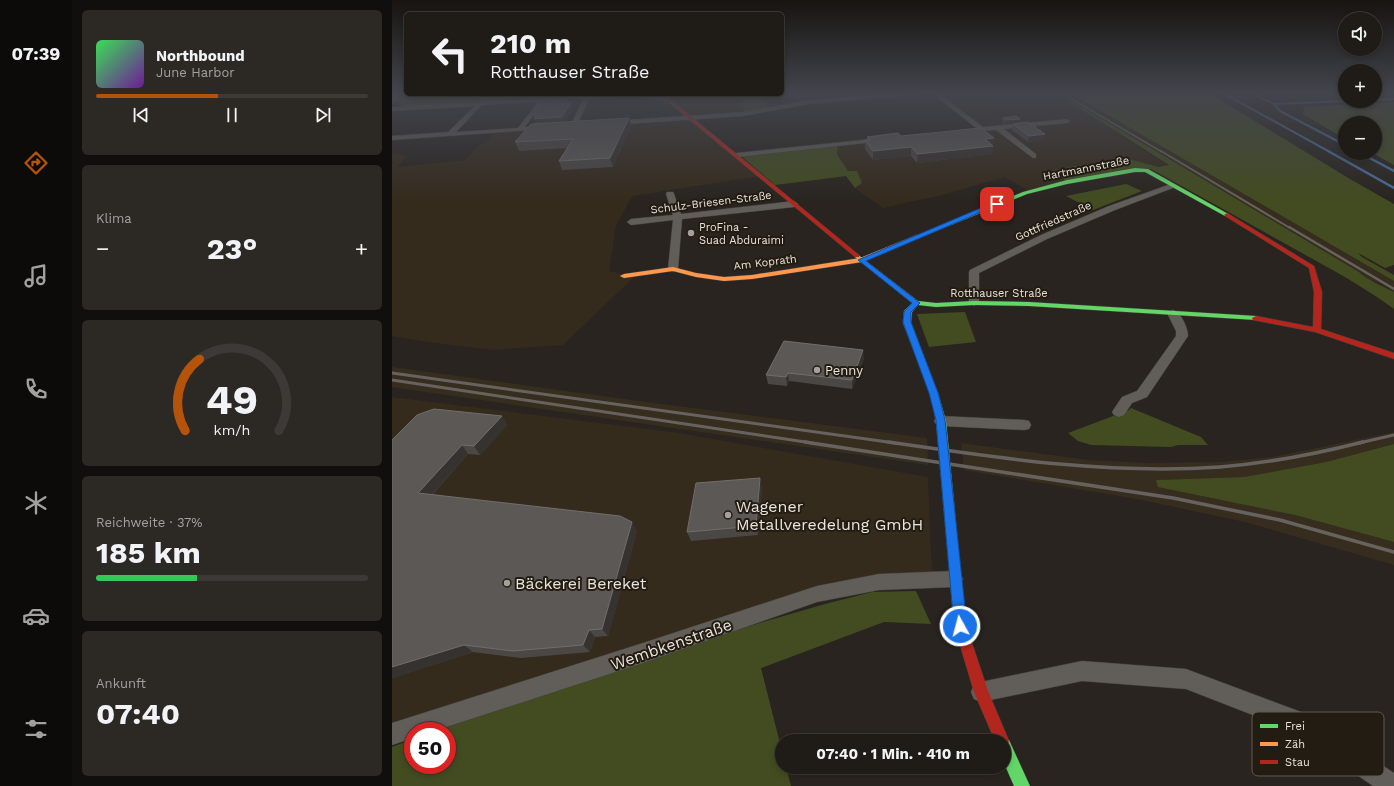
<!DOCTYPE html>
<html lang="de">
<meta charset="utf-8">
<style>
:root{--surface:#1f1b17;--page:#2c2824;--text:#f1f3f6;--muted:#a1a1a1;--line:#3c3936;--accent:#b45309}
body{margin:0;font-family:"Work Sans",sans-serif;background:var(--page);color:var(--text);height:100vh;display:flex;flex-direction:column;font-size:15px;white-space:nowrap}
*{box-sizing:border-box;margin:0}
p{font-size:13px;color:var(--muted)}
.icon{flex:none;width:22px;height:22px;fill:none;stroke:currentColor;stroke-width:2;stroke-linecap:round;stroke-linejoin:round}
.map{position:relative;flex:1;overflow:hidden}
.sheet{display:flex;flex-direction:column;gap:10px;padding:10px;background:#110f0d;width:320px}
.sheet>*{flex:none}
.guide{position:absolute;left:12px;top:12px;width:380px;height:84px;border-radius:6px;box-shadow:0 2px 6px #0003,0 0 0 1px var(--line);background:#1f1b17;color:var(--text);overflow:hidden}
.fabs{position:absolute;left:946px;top:12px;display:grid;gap:8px}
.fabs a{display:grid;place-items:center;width:44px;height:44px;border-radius:50%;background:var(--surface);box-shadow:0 2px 6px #0003,0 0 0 1px var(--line);font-size:20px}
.speed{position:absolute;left:12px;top:722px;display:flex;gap:8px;font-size:20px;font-weight:700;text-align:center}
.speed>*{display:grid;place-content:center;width:52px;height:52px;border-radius:50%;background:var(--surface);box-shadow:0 2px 6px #0003,0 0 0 1px var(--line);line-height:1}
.speed .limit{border:6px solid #d22;background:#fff;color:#111}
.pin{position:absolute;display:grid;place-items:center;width:34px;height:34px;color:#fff;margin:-17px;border-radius:8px;box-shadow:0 2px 6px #0006}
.me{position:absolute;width:44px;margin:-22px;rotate:353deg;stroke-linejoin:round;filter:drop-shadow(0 0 3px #0008)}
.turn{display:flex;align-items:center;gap:14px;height:84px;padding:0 20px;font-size:18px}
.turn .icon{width:52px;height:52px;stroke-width:2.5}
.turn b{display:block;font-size:28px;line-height:34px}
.big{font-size:30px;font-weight:700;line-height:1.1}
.sheet .tile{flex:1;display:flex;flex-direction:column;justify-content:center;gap:6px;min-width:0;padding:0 14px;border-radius:6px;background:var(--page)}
.sheet .dial{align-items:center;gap:0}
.dial svg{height:104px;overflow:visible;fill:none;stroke:var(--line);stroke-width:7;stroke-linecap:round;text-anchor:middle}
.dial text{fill:var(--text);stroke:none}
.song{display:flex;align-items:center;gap:12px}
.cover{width:48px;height:48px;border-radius:6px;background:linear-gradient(135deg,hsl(130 70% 55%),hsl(280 70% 35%))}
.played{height:4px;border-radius:2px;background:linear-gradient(90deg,var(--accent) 45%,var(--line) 45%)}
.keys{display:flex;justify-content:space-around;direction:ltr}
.heat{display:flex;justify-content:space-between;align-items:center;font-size:22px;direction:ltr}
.charge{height:6px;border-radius:3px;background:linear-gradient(90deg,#34c759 37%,var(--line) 0)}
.trip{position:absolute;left:383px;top:734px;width:236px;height:40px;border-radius:20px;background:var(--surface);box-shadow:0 2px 6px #0003,0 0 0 1px var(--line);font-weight:700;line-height:40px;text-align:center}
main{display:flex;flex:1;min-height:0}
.tabs{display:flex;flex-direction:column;width:72px;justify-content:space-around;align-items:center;background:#0c0b09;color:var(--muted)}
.tabs .icon{width:28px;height:28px}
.tabs .active{color:var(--accent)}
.tabs b{font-size:18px;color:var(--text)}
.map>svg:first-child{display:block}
.commercial{fill:#362a1d}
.industrial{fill:#352b1d}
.built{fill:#372d1e}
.green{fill:#424c20}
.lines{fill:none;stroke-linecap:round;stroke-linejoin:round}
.stream-far1{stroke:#4a6c9b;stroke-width:2}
.stream{stroke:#4a6c9b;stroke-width:2.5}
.street-casing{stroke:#44403b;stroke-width:1}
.fast-casing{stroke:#44403b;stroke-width:1}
.slow-casing{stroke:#44403b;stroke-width:1}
.jam-casing{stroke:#44403b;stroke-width:1}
.street{fill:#615e5a;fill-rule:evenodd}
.fast{fill:#63d668;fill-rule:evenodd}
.slow{fill:#ff974d;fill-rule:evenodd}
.jam{fill:#b3261e;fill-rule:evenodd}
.rail-far4{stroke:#65625f;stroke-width:1.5}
.rail-far3{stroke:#65625f;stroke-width:2}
.rail-far2{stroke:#65625f;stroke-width:2.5}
.rail-far1{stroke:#65625f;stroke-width:3}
.rail{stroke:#65625f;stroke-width:3.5}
.wall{fill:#4a4745}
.shaded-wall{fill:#36322f}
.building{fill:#5b5856;stroke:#716d6b}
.route{fill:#1a73e8;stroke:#114b97}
.poi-dot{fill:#a5a09a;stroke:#231c12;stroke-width:1.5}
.labels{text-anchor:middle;stroke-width:4;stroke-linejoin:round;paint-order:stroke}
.far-street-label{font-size:11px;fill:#e8e3dc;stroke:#231c12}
.far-poi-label{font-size:11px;fill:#e8e3dc;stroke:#231c12;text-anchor:start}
.poi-label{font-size:13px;fill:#e8e3dc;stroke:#231c12;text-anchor:start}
.near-poi-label{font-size:16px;fill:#e8e3dc;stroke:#231c12;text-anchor:start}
.near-street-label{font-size:16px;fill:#e8e3dc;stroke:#231c12}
.key{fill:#231c12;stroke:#5e584f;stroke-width:1}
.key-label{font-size:11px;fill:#e8e3dc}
</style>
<main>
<nav class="tabs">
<b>07:39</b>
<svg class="icon active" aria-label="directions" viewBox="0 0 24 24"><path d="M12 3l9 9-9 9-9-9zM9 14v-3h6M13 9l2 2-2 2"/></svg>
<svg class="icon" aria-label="music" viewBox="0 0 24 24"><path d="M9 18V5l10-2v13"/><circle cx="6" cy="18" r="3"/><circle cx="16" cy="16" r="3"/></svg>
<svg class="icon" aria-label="phone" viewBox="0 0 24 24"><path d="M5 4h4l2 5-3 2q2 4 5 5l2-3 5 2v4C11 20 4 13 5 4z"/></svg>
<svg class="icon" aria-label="climate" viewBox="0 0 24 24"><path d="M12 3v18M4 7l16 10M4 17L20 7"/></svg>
<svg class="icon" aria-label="car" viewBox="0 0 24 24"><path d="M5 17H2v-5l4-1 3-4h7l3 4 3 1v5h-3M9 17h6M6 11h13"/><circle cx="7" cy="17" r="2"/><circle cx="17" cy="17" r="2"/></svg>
<svg class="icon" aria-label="filters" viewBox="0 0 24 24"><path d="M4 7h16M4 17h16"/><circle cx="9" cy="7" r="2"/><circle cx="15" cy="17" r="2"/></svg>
</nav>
<section class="sheet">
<div class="tile">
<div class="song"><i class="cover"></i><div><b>Northbound</b><p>June Harbor</p></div></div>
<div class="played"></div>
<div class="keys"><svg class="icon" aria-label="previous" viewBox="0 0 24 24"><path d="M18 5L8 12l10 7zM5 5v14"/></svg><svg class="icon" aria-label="pause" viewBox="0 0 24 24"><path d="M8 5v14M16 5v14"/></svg><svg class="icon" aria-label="next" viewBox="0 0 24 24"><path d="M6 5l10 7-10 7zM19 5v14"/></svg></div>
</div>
<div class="tile"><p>Klima</p>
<div class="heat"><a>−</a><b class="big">23°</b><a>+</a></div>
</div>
<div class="tile dial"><svg viewBox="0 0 100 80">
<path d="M14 69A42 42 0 1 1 86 69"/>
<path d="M14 69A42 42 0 0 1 25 14" stroke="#b45309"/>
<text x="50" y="56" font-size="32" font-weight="700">49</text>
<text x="50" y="72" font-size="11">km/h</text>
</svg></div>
<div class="tile"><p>Reichweite · 37%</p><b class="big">185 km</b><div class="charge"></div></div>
<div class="tile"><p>Ankunft</p><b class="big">07:40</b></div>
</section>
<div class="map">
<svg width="1002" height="786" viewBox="0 0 1002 786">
<rect width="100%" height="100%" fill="#29241f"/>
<g class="commercial">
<polygon points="390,92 535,92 416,102 376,109 370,96 379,95 378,94 390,94"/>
<polygon points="297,94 356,94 343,96 350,100 352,113 300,117 280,100 281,97"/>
<polygon points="582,96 607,115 634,112 649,123 590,129 552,99"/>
</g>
<g class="industrial">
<polygon points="543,92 662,92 688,107 737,141 777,166 767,167 732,158 661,170 674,181 637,191 613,177 550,195 491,208 463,188 470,183 456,171 445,154 446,145 605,128 639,156 644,157 608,128 650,123 634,113 607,115 580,95 550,98"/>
<polygon points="297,117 368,176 240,196 224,226 217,271 242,277 171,345 100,350 36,342 0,336 0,153 15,156 5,167 73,160 87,145 95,142 103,132"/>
<polygon points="0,397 287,433 536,477 539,553 541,573 489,575 0,730"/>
</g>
<g class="built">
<polygon points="665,92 676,92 1002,281 1002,292 987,283 977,280 970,276 967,272"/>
<polygon points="0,367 254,402 535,438 536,465 0,387"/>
<polygon points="1002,432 1002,444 934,462 852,477 764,480 903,515 1002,542 1002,565 853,522 745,499 572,470 569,443 696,460 756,463 829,462 881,457"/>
</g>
<g class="green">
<polygon points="10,92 14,92 14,94 192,94 191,96 13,106 3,103"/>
<path d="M662,92H665L967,272C973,279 993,287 1002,292V309L985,297L953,277L759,169L674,181L660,170L733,158L767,167L777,165Z"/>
<polygon points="676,92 815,92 958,179 1002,204 1002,265 993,268 966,253 970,257 1002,275 1002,281"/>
<polygon points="356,94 378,94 379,95 370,97 376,109 352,113 350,100 342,96"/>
<polygon points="1002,102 1002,165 980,153 983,153 983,123 953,123 953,139 911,114 912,107"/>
<polygon points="446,145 445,154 456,171 465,171 470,183 463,188 454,176 383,185 348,155"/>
<polygon points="734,184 750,191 701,210 674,196"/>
<polygon points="573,312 584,342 537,347 525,314"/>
<polygon points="739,408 809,437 816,445 786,445 779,447 699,445 686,441 676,433 737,410"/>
<polygon points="1002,444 1002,542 903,515 766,487 764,480 852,477 934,462"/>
<polygon points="524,591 539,624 492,622 369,668 390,751 390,767 394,767 399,786 0,786 0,747 21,739 21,765 55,765 55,731 44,731 251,657 433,604 480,592"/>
</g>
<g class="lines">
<g class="stream-far1">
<polyline points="829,92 938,152"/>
<polyline points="864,95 882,104 888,111 953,145"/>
<polyline points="983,100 1002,99"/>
<polyline points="882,104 953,101"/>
</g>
<g class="stream">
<polyline points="936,151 1002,188"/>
<polyline points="968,153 1002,171"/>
</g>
<defs>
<g id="street">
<polygon points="4,92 10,92 2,103 0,104 0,98"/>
<polygon points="519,92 545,92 591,127 675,119 678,121 675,123 612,129 644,154 644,158 641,158 604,130 571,132 571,130 584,128 540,93 417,104 351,116 221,125 218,123 221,121 351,112 417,100"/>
<path d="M193,94H253L279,100L276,102L244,96L197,99L185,125L182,127L179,125L191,99L152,101L133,127L152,126L154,127V129L0,140V136L56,132L83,106L0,111V107L192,95ZM146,102L126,128L64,132L90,105Z"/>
<polygon points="490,138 492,139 492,141 345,157 341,155 345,153"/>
<polygon points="779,184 782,184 786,186 723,210 655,239 587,273 587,303 582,306 577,303 577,272 578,270 649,235 717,206"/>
<polygon points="275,192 281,192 282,194 289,214 402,201 406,204 402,207 290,219 286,269 281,272 276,269 281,220 239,225 235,222 239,219 281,215 274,194"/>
<path d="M781,310C789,312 796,328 796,336L755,397L740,403L732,415L727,417L722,415L720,412L730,397L745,391L784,336V331L775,313Z"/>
<polygon points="549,416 632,420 637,421 639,425 637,429 632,430 549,426 544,424 542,421 544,418"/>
<polygon points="562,571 568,573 571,579 568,585 562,587 487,590 425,602 251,663 42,731 21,731 21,738 0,745 0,723 251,643 425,586 487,574"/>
<polygon points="690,661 794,669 909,712 916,716 1002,773 1002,786 981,786 902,731 794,689 690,681 589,702 582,699 579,692 582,685 589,682"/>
</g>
<g id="fast">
<polygon points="743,168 756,169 838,215 833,216 753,172 743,172 675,184 635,194 527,238 522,237 631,192 675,180"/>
<polygon points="465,254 526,301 544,303 582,301 637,302 864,316 868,318 864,320 637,306 582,305 544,307 526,305 520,312 519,323 546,393 554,421 574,625 573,629 568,631 563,629 562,625 544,421 538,393 511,323 512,311 520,303 463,257 463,255"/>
<polygon points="612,738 617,740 638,786 622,786 612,763 612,741 606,741"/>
</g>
<polygon id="slow" points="525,235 527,236 527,238 470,262 360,279 332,281 304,277 281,271 232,278 228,276 232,274 281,267 304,273 332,277 360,275 468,258"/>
<g id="jam">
<polygon points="271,94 275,94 278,99 467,255 467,257 463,257 275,101"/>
<polygon points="835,213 922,266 930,292 929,329 1002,353 1002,359 923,332 861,320 860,318 864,316 921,327 922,292 917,268 833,216 832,215"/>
<polygon points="568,619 573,621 574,625 596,691 617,741 615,746 612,748 612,741 603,741 582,692 562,625 563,621"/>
</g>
</defs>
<use href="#street" class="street-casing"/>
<use href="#fast" class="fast-casing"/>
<use href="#slow" class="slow-casing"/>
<use href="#jam" class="jam-casing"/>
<use href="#street" class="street"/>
<use href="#fast" class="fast"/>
<use href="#slow" class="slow"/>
<use href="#jam" class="jam"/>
<polyline class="rail-far4" points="668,92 770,152"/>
<polyline class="rail-far3" points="769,151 898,228"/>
<polyline class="rail-far2" points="897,227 1002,289"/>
<g class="rail-far1">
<polyline points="0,373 503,443"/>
<polyline points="0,380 420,443"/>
<polyline points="967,443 1002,435"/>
</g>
<g class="rail">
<polyline points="413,442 781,498 888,520 1002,552"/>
<path d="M496,442C606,458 716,475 828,467C877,463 924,454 971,442"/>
</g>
</g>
<g class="wall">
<polygon points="175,102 181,108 173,122 237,118 239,126 221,167 170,170 167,161 175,148 127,151 123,142 144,123 142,119 143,117 142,115"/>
<polygon points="611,118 628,119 627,123 613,124 610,122"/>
<polygon points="621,124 653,134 652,140 636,142 620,130"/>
<polygon points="509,136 602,138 600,154 525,163 519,156 481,160 473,149 473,140 475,140 475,137"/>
<polygon points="472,358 460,389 397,381 395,386 376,384 374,375"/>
<polygon points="110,416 115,425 88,455 76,454 41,494 245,531 216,636 203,637 198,652 129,658 81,652 0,678 0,440"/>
<polygon points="370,487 366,535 299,541 295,532"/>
</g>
<g class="shaded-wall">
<polygon points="179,102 181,108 172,123 144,125 142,119 144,119 142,115"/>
<polygon points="237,118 239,126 221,167 218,158"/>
<polygon points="628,119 627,123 613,124 614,120"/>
<polygon points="653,134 652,140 636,142 637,136"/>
<polygon points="602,138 600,154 525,163 526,154 593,139"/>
<polygon points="519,147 519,156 481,160 481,151"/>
<polygon points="471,350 472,358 460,389 460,380"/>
<polygon points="396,373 397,381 395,386 394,377"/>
<polygon points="110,416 115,425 88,455 82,446"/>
<polygon points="70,445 76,454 34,501 26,493"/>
<polygon points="368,478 370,487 366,535 364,526"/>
<polygon points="240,522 245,531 216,636 210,629"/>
<polygon points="197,630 203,637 198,652 191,645"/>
<polygon points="72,645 81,652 0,678 0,667"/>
</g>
<g class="building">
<polygon points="163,100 174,100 173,102 179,102 170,117 142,119 144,115 142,115 150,103"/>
<polygon points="624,116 628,119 614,120 611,118"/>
<polygon points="237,118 218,158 167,161 181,139 123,142 139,124"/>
<polygon points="636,122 653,134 637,136 621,124"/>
<polygon points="589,128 602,138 593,139 601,146 526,154 519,147 481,151 473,140 478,140 475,137 506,133 509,136"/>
<polygon points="392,341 471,350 460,380 396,373 394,377 374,375"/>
<polygon points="42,409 110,416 82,446 70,445 26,493 228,516 240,522 210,629 197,630 191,645 121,651 72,645 0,667 0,440 25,415"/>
<polygon points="368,478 364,526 295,532 304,483"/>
</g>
<linearGradient id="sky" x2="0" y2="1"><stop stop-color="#171411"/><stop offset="0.46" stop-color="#43454d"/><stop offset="1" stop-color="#43454d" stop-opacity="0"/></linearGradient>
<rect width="1002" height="202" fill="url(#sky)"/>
<polygon class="route" points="603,202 608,204 474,261 528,303 519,312 519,322 546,393 553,420 575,626 573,631 568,633 563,631 562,626 544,420 537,393 511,322 512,312 520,303 466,260"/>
<g class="poi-dot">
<circle cx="299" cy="233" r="4"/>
<circle cx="425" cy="370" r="4"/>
<circle cx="336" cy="515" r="4"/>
<circle cx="115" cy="583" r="4"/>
</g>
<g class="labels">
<g class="far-street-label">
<text transform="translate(694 168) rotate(-11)" y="4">Hartmannstraße</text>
<text transform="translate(319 202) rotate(-7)" y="4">Schulz-Briesen-Straße</text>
<text transform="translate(661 221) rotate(-24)" y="4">Gottfriedstraße</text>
<text transform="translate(373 262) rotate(-7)" y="4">Am Koprath</text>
<text x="607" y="297">Rotthauser Straße</text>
</g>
<g class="far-poi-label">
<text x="307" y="231">ProFina -<tspan x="307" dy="13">Suad Abduraimi</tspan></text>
</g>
<g class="poi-label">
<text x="433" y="375">Penny</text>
</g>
<g class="near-poi-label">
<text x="344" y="512">Wagener<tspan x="344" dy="18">Metallveredelung GmbH</tspan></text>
<text x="123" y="589">Bäckerei Bereket</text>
</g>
<g class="near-street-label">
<text transform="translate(279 644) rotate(-19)" y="6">Wembkenstraße</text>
</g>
</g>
<rect x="860" y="712" width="132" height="64" rx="6" class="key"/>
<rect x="868" y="724" width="18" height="4" fill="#63d668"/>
<rect x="868" y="742" width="18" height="4" fill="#ff974d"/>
<rect x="868" y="760" width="18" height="4" fill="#b3261e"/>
<g class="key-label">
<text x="893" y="730">Frei</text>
<text x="893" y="748">Zäh</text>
<text x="893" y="766">Stau</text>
</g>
</svg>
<div class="fabs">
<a><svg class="icon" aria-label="sound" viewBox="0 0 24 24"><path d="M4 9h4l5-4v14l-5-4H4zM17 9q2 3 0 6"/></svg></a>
<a>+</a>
<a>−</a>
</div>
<div class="speed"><div class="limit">50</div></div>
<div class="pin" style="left:605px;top:204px;background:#d93025"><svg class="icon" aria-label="arrive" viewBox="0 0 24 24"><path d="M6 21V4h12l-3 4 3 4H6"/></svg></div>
<svg class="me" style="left:568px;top:626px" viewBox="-20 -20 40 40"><circle r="17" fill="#1a73e8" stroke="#fff" stroke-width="3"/><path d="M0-11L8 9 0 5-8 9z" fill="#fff"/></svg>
<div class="trip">07:40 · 1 Min. · 410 m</div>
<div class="guide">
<div class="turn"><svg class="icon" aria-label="left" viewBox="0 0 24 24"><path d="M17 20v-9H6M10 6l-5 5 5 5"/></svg><div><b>210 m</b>Rotthauser Straße</div></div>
</div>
</div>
</main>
